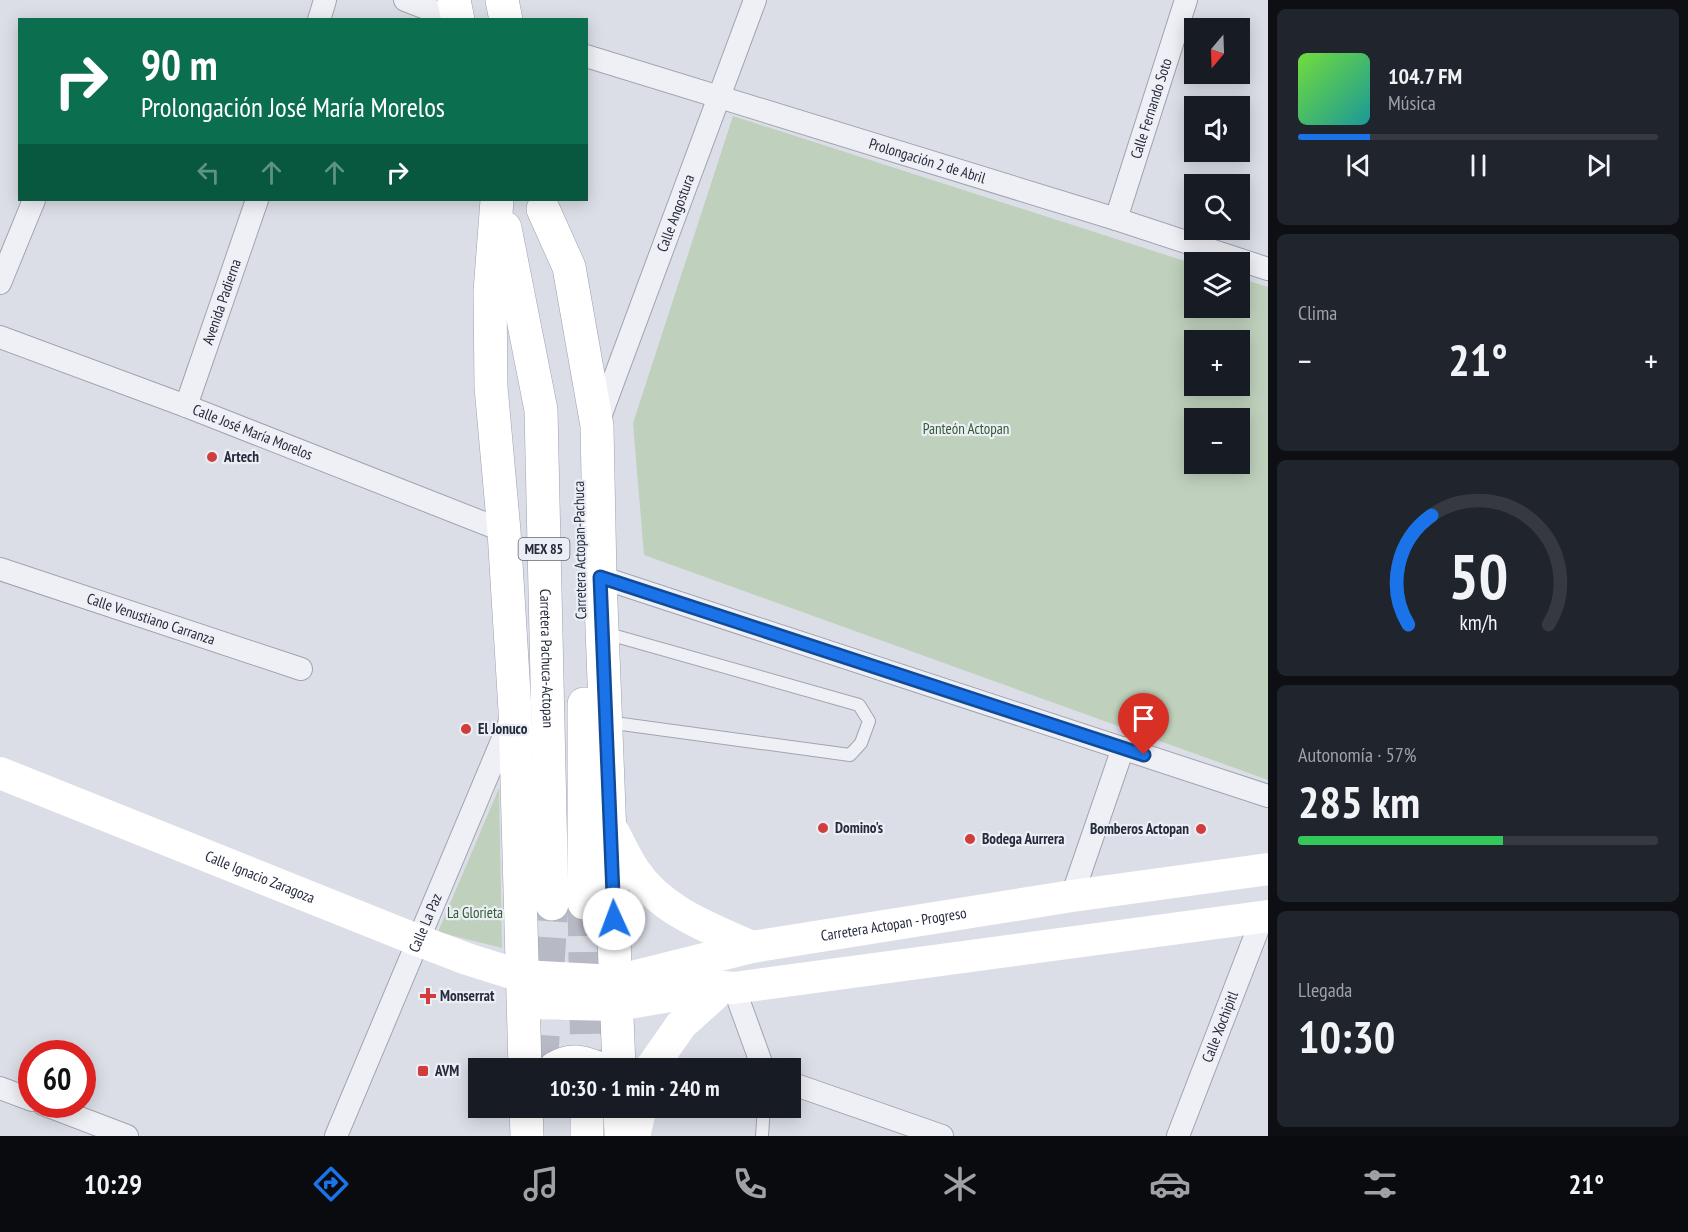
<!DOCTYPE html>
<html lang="es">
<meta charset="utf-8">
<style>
:root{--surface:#171b24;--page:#20242c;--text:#f1f3f6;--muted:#9ea1a6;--line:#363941;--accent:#1a73e8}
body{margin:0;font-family:"PT Sans Narrow",sans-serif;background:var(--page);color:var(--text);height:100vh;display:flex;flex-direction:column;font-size:22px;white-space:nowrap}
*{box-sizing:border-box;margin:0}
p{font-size:20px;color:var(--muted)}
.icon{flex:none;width:33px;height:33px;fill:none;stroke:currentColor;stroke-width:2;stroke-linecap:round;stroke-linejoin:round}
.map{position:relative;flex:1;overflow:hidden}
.drawer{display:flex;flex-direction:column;gap:9px;padding:9px;background:#0d0f14;width:420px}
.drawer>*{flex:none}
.top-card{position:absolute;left:18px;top:18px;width:570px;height:183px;border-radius:0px;box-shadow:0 3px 15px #0003;background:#0b6e4f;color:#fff;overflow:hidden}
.needle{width:39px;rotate:199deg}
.buttons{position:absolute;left:1184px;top:18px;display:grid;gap:12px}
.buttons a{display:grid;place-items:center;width:66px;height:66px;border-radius:0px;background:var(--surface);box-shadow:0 3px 15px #0003;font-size:30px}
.speed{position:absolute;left:18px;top:1040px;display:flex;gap:12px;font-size:30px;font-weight:700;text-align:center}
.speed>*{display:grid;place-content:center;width:78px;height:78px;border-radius:50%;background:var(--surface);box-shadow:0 3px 15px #0003;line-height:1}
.speed .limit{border:9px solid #d22;background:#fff;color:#111}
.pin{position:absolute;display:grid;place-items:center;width:51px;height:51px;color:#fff;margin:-62px -26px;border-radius:50% 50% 50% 0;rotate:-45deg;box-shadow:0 0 6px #0007}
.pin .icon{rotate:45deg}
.me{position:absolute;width:66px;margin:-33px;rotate:358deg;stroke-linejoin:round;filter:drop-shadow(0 0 4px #0008)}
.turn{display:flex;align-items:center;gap:21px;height:126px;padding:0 24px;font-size:27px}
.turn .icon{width:78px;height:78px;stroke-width:2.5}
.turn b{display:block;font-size:42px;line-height:51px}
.lanes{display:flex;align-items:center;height:57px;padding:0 24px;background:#0003;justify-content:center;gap:30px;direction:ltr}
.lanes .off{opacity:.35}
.big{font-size:45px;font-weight:800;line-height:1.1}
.drawer .card{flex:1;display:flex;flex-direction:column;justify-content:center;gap:9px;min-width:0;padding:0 21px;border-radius:9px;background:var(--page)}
.drawer .dial{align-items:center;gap:0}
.dial svg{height:156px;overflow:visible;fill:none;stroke:var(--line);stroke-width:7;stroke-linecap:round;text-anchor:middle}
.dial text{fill:var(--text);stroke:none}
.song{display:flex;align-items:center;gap:18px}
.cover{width:72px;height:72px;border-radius:9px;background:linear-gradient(135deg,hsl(100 70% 55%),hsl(180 70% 35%))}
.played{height:6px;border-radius:3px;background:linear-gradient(90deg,var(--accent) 20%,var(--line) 20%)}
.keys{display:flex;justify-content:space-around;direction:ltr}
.heat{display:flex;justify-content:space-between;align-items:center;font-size:33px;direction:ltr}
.charge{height:9px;border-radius:4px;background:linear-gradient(90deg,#34c759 57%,var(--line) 0)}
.trip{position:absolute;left:468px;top:1058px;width:333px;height:60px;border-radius:0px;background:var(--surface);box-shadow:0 3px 15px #0003;font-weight:800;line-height:60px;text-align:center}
.dock{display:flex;height:96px;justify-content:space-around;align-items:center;background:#090b0e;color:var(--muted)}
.dock .icon{width:42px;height:42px}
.dock .current{color:var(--accent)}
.dock b{font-size:27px;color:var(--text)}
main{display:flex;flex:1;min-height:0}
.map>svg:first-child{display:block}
.green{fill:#bfd1bd;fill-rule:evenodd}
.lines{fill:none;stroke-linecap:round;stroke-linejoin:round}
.primary-tunnel{stroke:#b7bac5;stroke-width:33;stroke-dasharray:33 16;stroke-linecap:butt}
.lane-casing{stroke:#a1a4b1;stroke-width:14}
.street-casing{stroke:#a1a4b1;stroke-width:24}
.primary-casing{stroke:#9ba1b2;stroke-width:34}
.lane{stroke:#eff0f5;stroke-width:12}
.street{stroke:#eff0f5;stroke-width:22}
.secondary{stroke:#fff;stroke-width:32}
.primary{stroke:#fff;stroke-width:33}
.route-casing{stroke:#114b97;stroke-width:15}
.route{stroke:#1a73e8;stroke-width:10}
.poi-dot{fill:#d03d3c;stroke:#ebeef4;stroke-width:2}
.labels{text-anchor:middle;stroke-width:4.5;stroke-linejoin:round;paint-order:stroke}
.shield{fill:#ebeef4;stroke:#606574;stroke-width:1.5}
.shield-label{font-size:14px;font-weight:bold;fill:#252a3d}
.street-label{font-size:15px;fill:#252a3d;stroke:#ebeef4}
.park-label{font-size:15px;fill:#345933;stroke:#ebeef4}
.poi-label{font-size:15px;font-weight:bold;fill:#252a3d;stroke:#ebeef4;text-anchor:start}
</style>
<main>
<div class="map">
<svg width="1268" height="1136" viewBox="0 0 1268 1136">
<rect width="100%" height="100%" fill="#dcdee7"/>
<g class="green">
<path d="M733,116L1194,264V308H1239V278L1268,287V780L644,555L633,423ZM1194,340H1239V386H1194ZM1194,418H1239V464H1194Z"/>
<polygon points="499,788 502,948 438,932"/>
</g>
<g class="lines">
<g class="primary-tunnel">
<polyline points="584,903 587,1068"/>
<polyline points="541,1068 552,904"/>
</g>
<defs>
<g id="lane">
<polyline points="605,633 859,705 869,721 861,743 850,755 607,722"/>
<polyline points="762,1136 764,1107"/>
</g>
<g id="street">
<polyline points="405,0 457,20"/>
<polyline points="319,20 325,0"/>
<path id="s1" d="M586,56L1116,219L1268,269"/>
<path id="s2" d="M1116,219L1186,0"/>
<polyline points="0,283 34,200"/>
<path id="s3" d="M0,337L186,406L504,531"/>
<path id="s4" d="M186,406L257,200"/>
<path id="s5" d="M597,425L755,0"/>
<path id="s6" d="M0,569L301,669"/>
<polyline points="600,577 1268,796"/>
<polyline points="1072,896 1123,748"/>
<polyline points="734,988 763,1068"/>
<polyline points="790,1083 942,1136"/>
<polyline points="0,1088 32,1100"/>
<polyline points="43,1104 127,1136"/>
<path id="s7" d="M336,1136L512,717"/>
<path id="s8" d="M1178,1136L1263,916"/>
</g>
<g id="primary">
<polyline points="454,0 458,20"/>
<polyline points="502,0 506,20"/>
<polyline points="497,200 490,292 491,387 504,531 515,710 525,1068"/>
<polyline points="543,209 569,267 597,426 600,577 619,1068"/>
<path id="s10" d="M505,228L541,410L552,904"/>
<polyline points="584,704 584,903"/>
<path d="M555,1068C571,1058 582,1062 598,1068"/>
<polyline points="526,1107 527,1136"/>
<polyline points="620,1107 621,1136"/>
<polyline points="587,1136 587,1107"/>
</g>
</defs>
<use href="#lane" class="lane-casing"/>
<use href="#street" class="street-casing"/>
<use href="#primary" class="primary-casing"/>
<use href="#lane" class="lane"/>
<use href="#street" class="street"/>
<g class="secondary">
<path id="s9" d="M0,773L417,940L467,959L521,976L616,981L752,947L1072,896L1268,869"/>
<path d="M610,826C618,840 625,856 634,870C661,911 709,928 752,947"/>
<polyline points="523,1003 617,1005 723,987 734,988 1268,916"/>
<polyline points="651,1068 681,1025 723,987"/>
<polyline points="634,1136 641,1107"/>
</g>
<use href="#primary" class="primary"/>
</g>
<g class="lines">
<defs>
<polyline id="route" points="614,919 600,577 1144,755"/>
</defs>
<use href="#route" class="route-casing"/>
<use href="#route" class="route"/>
</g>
<g class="poi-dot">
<circle cx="212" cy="457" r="6"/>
<circle cx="466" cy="729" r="6"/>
<circle cx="823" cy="828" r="6"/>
<circle cx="1201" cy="829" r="6"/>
<circle cx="970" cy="839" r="6"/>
<path d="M425 987h6v6h6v6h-6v6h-6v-6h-6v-6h6z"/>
<rect x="417" y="1065" width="12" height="12" rx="3"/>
</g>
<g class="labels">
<rect class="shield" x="518.5" y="538" width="51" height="22" rx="4.5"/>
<g class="shield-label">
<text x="544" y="554">MEX 85</text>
</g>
<g class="street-label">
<text dy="5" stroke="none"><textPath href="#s2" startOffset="116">Calle Fernando Soto</textPath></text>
<text dy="5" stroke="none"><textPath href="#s1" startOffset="357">Prolongación 2 de Abril</textPath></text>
<text dy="5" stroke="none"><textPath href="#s5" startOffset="226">Calle Angostura</textPath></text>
<text dy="5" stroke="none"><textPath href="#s4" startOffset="110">Avenida Padierna</textPath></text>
<text dy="5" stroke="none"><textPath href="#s3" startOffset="270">Calle José María Morelos</textPath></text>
<text transform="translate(580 550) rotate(-91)" y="5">Carretera Actopan-Pachuca</text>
<text dy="5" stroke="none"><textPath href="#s6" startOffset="159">Calle Venustiano Carranza</textPath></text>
<text dy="5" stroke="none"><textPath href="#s10" startOffset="434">Carretera Pachuca-Actopan</textPath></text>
<text dy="5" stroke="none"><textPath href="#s9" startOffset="280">Calle Ignacio Zaragoza</textPath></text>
<text dy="5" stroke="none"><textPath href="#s7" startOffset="231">Calle La Paz</textPath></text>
<text dy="5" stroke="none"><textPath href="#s9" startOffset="938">Carretera Actopan - Progreso</textPath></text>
<text dy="5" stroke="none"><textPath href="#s8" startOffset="117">Calle Xochipitl</textPath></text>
</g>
<g class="park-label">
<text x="966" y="434">Panteón Actopan</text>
<text x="475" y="918">La Glorieta</text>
</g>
<g class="poi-label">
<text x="224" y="462">Artech</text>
<text x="478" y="734">El Jonuco</text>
<text x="835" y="833">Domino's</text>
<text x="1189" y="834" text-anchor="end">Bomberos Actopan</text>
<text x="982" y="844">Bodega Aurrera</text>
<text x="440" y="1001">Monserrat</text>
<text x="435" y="1076">AVM</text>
</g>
</g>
</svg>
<div class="buttons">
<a><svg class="needle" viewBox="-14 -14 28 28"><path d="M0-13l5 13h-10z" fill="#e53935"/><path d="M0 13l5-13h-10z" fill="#9ea1a6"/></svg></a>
<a><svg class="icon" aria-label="sound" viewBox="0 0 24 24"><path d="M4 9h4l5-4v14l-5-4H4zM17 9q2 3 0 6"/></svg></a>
<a><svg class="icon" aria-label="search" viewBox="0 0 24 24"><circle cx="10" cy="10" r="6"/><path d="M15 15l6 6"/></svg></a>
<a><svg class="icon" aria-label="layers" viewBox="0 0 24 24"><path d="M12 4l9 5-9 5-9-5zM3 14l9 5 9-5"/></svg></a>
<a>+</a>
<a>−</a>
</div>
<div class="speed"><div class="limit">60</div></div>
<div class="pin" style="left:1144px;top:755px;background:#d93025"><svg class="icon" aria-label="arrive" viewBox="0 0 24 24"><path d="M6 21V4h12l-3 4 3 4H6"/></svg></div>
<svg class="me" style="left:614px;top:919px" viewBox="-20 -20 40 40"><circle r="19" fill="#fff"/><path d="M0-13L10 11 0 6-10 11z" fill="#1a73e8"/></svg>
<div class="trip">10:30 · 1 min · 240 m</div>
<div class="top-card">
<div class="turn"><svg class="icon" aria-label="right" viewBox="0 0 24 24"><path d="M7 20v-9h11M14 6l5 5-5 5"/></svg><div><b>90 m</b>Prolongación José María Morelos</div></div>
<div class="lanes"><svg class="icon off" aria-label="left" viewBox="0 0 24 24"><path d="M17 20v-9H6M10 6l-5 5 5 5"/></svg><svg class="icon off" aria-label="ahead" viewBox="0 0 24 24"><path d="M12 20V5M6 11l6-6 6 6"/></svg><svg class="icon off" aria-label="ahead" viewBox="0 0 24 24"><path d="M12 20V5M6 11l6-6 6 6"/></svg><svg class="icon" aria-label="right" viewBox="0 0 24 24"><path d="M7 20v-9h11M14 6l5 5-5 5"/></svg></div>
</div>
</div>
<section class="drawer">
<div class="card">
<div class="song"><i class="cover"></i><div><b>104.7 FM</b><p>Música</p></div></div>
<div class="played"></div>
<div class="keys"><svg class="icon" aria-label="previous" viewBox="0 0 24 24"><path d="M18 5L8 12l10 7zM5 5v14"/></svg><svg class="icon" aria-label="pause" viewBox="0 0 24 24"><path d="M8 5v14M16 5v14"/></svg><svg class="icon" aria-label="next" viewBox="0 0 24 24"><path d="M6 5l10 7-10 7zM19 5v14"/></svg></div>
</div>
<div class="card"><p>Clima</p>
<div class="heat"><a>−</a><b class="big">21°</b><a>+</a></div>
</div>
<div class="card dial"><svg viewBox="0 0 100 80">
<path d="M14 69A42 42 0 1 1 86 69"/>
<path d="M14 69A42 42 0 0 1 26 13" stroke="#1a73e8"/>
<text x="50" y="56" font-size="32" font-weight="700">50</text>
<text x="50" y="72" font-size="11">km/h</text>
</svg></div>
<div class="card"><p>Autonomía · 57%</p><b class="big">285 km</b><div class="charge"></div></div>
<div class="card"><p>Llegada</p><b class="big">10:30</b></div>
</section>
</main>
<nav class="dock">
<b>10:29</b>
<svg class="icon current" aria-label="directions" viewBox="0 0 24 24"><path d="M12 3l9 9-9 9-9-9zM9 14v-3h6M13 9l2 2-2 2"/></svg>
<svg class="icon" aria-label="music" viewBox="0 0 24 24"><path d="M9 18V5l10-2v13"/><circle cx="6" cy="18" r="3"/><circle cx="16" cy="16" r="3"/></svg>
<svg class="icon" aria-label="phone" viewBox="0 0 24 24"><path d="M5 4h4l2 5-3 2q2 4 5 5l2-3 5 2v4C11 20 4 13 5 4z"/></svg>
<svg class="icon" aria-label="climate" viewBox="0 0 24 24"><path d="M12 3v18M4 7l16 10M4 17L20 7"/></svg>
<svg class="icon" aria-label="car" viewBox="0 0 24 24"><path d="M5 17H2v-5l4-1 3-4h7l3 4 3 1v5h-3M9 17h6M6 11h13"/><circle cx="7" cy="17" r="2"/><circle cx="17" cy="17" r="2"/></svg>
<svg class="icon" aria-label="filters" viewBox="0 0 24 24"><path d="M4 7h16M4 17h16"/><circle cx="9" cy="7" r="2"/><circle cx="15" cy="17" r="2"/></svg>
<b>21°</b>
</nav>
